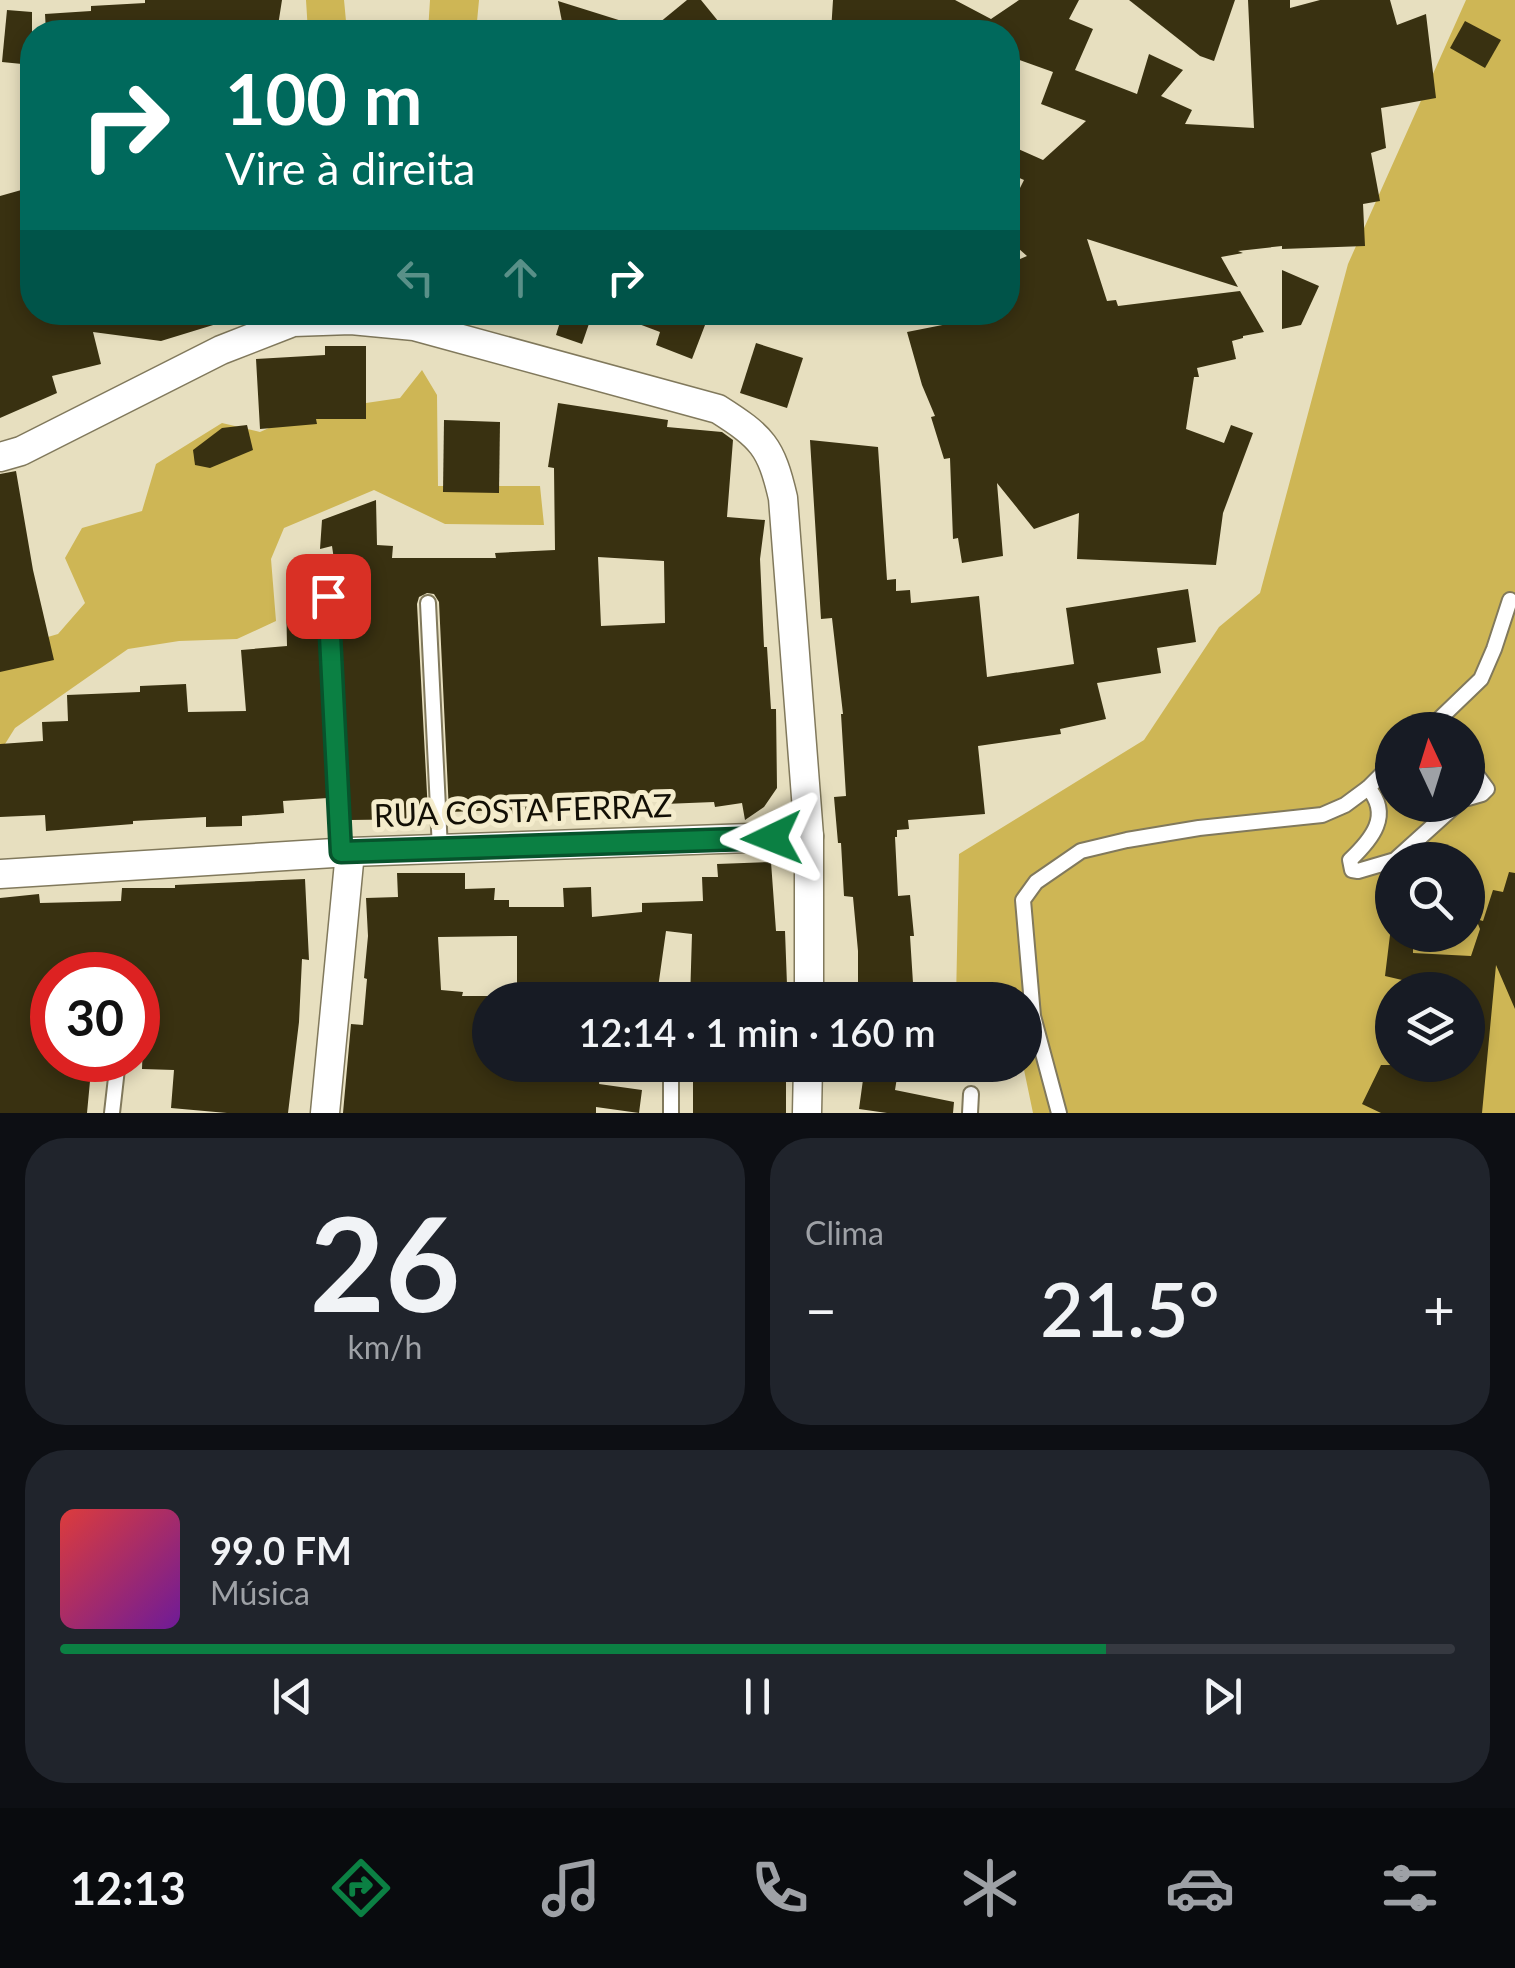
<!DOCTYPE html>
<html lang="pt">
<meta charset="utf-8">
<style>
:root{--surface:#171b24;--page:#20242c;--text:#f1f3f6;--muted:#9ea1a6;--line:#363941;--accent:#0b8043}
body{margin:0;font-family:Lato,sans-serif;background:var(--page);color:var(--text);height:100vh;display:flex;flex-direction:column;font-size:38px;white-space:nowrap}
*{box-sizing:border-box;margin:0}
p{font-size:32px;color:var(--muted)}
.icon{flex:none;width:55px;height:55px;fill:none;stroke:currentColor;stroke-width:2;stroke-linecap:round;stroke-linejoin:round}
.map{position:relative;height:1113px;overflow:hidden}
.details{display:flex;flex-direction:column;gap:25px;padding:25px;background:#0d0f14;flex:1}
.details>*{flex:none}
.banner{position:absolute;left:20px;top:20px;width:1000px;height:305px;border-radius:40px;box-shadow:0 5px 15px #0003;background:#00695c;color:#fff;overflow:hidden}
.needle{width:65px;rotate:356deg}
.controls{position:absolute;left:1375px;top:712px;display:grid;gap:20px}
.controls a{display:grid;place-items:center;width:110px;height:110px;border-radius:50%;background:var(--surface);box-shadow:0 5px 15px #0003;font-size:50px}
.speed{position:absolute;left:30px;top:952px;display:flex;gap:20px;font-size:50px;font-weight:700;text-align:center}
.speed>*{display:grid;place-content:center;width:130px;height:130px;border-radius:50%;background:var(--surface);box-shadow:0 5px 15px #0003;line-height:1}
.speed .limit{border:15px solid #d22;background:#fff;color:#111}
.pin{position:absolute;display:grid;place-items:center;width:85px;height:85px;color:#fff;margin:-42px;border-radius:20px;box-shadow:0 5px 15px #0006}
.me{position:absolute;width:110px;margin:-55px;rotate:268deg;stroke-linejoin:round;filter:drop-shadow(0 0 8px #0008)}
.turn{display:flex;align-items:center;gap:35px;height:210px;padding:0 40px;font-size:45px}
.turn .icon{width:130px;height:130px;stroke-width:2.5}
.turn b{display:block;font-size:70px;line-height:85px}
.lanes{display:flex;align-items:center;height:95px;padding:0 40px;background:#0003;justify-content:center;gap:50px;direction:ltr}
.lanes .off{opacity:.35}
.big{font-size:75px;font-weight:600;line-height:1.1}
.details .card{flex:1;display:flex;flex-direction:column;justify-content:center;gap:15px;min-width:0;padding:0 35px;border-radius:40px;background:var(--page)}
.details .dial{align-items:center;gap:0}
.dial b{font-size:130px;line-height:1}
.song{display:flex;align-items:center;gap:30px}
.cover{width:120px;height:120px;border-radius:15px;background:linear-gradient(135deg,hsl(0 70% 55%),hsl(280 70% 35%))}
.played{height:10px;border-radius:5px;background:linear-gradient(90deg,var(--accent) 75%,var(--line) 75%)}
.keys{display:flex;justify-content:space-around;direction:ltr}
.heat{display:flex;justify-content:space-between;align-items:center;font-size:55px;direction:ltr}
.details .tiles{flex:1;display:grid;gap:25px;grid-template-columns:1fr 1fr}
.card:last-child{grid-column:span 2}
.trip{position:absolute;left:472px;top:982px;width:570px;height:100px;border-radius:50px;background:var(--surface);box-shadow:0 5px 15px #0003;font-weight:600;line-height:100px;text-align:center}
.dock{display:flex;height:160px;justify-content:space-around;align-items:center;background:#090b0e;color:var(--muted)}
.dock .icon{width:70px;height:70px}
.dock .active{color:var(--accent)}
.dock b{font-size:45px;color:var(--text)}
.map>svg:first-child{display:block}
.green{fill:#ceb655;fill-rule:evenodd}
.building{fill:#393111;fill-rule:evenodd}
.lines{fill:none;stroke-linecap:round;stroke-linejoin:round}
.lane-casing{stroke:#81795c;stroke-width:18}
.street-casing{stroke:#81795c;stroke-width:31}
.lane{stroke:#fff;stroke-width:14}
.street{stroke:#fff;stroke-width:28}
.route-casing{stroke:#07532c;stroke-width:25}
.route{stroke:#0b8043;stroke-width:18}
.labels{text-anchor:middle;stroke-width:10;stroke-linejoin:round;paint-order:stroke}
.street-label{font-size:32px;fill:#120f05;stroke:#f4eccc}
</style>
<div class="map">
<svg width="1515" height="1113" viewBox="0 0 1515 1113">
<rect width="100%" height="100%" fill="#e7dfbf"/>
<g class="green">
<polygon points="306,0 344,0 347,32 308,32"/>
<polygon points="430,0 479,0 476,32 428,32"/>
<path d="M1466,0H1515V1113H1033L1023,1065H1025V1000H956L959,854L1144,740L1219,627L1260,593L1348,264ZM1392,730H1468V805H1392ZM1392,860H1468V935H1392ZM1392,990H1468V1065H1392Z"/>
<polygon points="422,370 437,395 438,486 540,486 544,525 445,524 374,490 284,528 271,559 276,621 237,639 179,641 128,649 15,728 0,752 0,651 58,634 85,603 65,558 82,528 142,511 156,464 222,423 260,432 305,412 400,398"/>
</g>
<g class="building">
<polygon points="145,0 282,0 277,32 46,32 45,14 91,11 91,6 145,3"/>
<polygon points="687,0 701,0 727,32 648,32"/>
<polygon points="833,0 955,0 991,19 1019,0 1079,0 1069,19 1093,29 1075,70 1137,94 1149,54 1183,70 1161,96 1192,110 1185,124 1254,128 1248,0 1290,0 1290,8 1320,0 1390,0 1397,25 1426,14 1436,98 1381,108 1386,148 1371,153 1380,201 1363,204 1365,246 1282,249 1282,246 1238,251 1243,253 1221,257 1238,287 1087,239 1107,301 1116,300 1118,306 1240,291 1264,332 1243,336 1243,338 1232,341 1236,359 1197,368 1199,377 1194,377 1186,429 1224,443 1231,425 1253,433 1223,513 1216,565 1077,559 1079,513 1034,529 997,483 1003,556 962,563 958,538 953,539 950,458 944,459 931,417 935,416 922,385 907,332 983,317 980,312 1008,312 1008,264 1027,256 1008,239 1008,212 1024,180 1008,173 1008,163 1014,147 1043,160 1086,121 1041,104 1053,72 1008,56 1008,32 831,32"/>
<polygon points="1129,0 1235,0 1214,61 1200,56"/>
<polygon points="558,1 641,27 640,32 564,32"/>
<polygon points="7,10 32,12 32,65 2,62"/>
<polygon points="1465,21 1501,40 1485,68 1450,48"/>
<polygon points="32,187 32,312 235,312 236,318 161,341 93,332 101,364 52,376 57,393 0,418 0,196"/>
<polygon points="1282,270 1319,286 1301,325 1282,329"/>
<polygon points="563,312 593,312 582,344 556,335"/>
<polygon points="616,312 710,312 692,359 656,345 660,332 615,315"/>
<polygon points="756,343 803,358 787,408 740,393"/>
<polygon points="325,346 366,346 366,419 316,419 317,424 260,429 256,359 325,355"/>
<path d="M558,403L668,420L667,427L722,432L733,440L727,517L765,520L760,559L764,647H767L771,709H776L777,788L764,807L745,820L742,803L715,807L714,802L664,804L663,793L603,794V799L575,800L576,811L504,815V810L449,812L439,602L434,594L427,593L419,597L417,604L428,813H425V819L350,820L339,594L332,546L320,549L322,520L376,500L377,545L393,546L392,558H496L495,553L555,550L554,468L548,467ZM598,557L664,561L665,623L601,626Z"/>
<polygon points="444,420 500,422 499,493 443,492"/>
<polygon points="247,425 253,450 210,468 195,465 193,450 222,428"/>
<polygon points="810,440 878,447 887,580 896,579 896,591 910,590 911,603 979,596 987,677 1074,664 1066,608 1188,589 1196,642 1157,648 1161,673 1097,683 1106,719 1060,729 1061,734 978,746 985,814 908,820 909,829 897,830 897,837 895,837 898,896 910,895 914,936 910,936 913,983 901,984 901,1000 858,1000 858,951 853,897 844,896 841,843 838,843 834,797 846,796 841,714 843,714 832,618 821,619"/>
<polygon points="16,471 33,570 54,660 0,672 0,474"/>
<polygon points="318,595 328,798 283,801 284,813 242,816 242,826 206,827 206,817 133,821 133,824 46,831 45,815 0,817 0,744 43,741 42,722 68,721 67,695 140,692 140,686 186,684 188,712 246,711 241,650 287,646 286,596"/>
<polygon points="771,862 776,931 785,931 787,985 776,986 775,1000 690,1000 692,934 666,931 657,995 599,998 595,992 517,995 517,936 438,937 441,990 463,992 462,996 490,996 490,1065 601,1065 599,1084 642,1090 639,1113 596,1107 596,1113 343,1113 351,1024 363,1025 367,979 364,978 368,936 366,898 398,897 397,873 465,873 465,889 495,888 494,900 509,900 509,907 564,907 563,888 591,887 592,917 642,912 642,903 703,901 702,877 718,877 717,864"/>
<polygon points="1509,872 1515,873 1515,1009 1496,965 1482,1113 1381,1113 1362,1104 1381,1065 1468,1065 1468,990 1445,990 1385,976 1390,935 1413,935 1413,953 1471,956 1480,929 1476,919 1483,921 1493,890 1503,892"/>
<polygon points="305,879 309,960 302,959 299,1022 288,1113 227,1113 171,1108 174,1070 142,1069 144,1014 138,1014 138,975 52,975 52,1060 92,1060 87,1113 0,1113 0,898 39,894 40,903 121,901 122,888 175,888 175,885"/>
<rect x="693" y="1065" width="93" height="48"/>
<polygon points="865,1065 899,1065 895,1090 954,1102 953,1113 887,1113 859,1109"/>
</g>
<g class="lines">
<defs>
<g id="lane">
<polyline points="328,596 341,853"/>
<polyline points="428,603 440,849"/>
<polyline points="1428,730 1481,679 1494,649 1510,600"/>
<polyline points="1468,763 1487,789 1482,794 1468,798"/>
<path d="M1368,788C1392,815 1372,839 1350,860L1352,870L1358,871L1392,861"/>
<polyline points="1395,860 1456,805"/>
<polyline points="1399,860 1413,857 1419,860"/>
<polyline points="671,1077 671,1113"/>
<polyline points="112,1113 118,1060"/>
<polyline points="970,1113 971,1094"/>
<polyline points="1059,1113 1033,1016 1023,900 1036,882 1081,851 1127,840 1199,828 1322,815 1345,805 1368,788 1392,764"/>
</g>
<g id="street">
<path d="M0,457L21,451L221,350L293,322L351,320L414,326L718,409C762,437 771,446 783,498L809,836V1000"/>
<polyline points="0,874 350,852 809,836"/>
<polyline points="325,1113 350,852"/>
<polyline points="807,1113 808,1065"/>
</g>
</defs>
<use href="#lane" class="lane-casing"/>
<use href="#street" class="street-casing"/>
<use href="#lane" class="lane"/>
<use href="#street" class="street"/>
</g>
<g class="lines">
<defs>
<polyline id="route" points="328,596 341,852 772,838"/>
</defs>
<use href="#route" class="route-casing"/>
<use href="#route" class="route"/>
</g>
<g class="labels">
<g class="street-label">
<text transform="translate(523 811) rotate(-2)" y="11">RUA COSTA FERRAZ</text>
</g>
</g>
</svg>
<div class="controls">
<a><svg class="needle" viewBox="-14 -14 28 28"><path d="M0-13l5 13h-10z" fill="#e53935"/><path d="M0 13l5-13h-10z" fill="#9ea1a6"/></svg></a>
<a><svg class="icon" aria-label="search" viewBox="0 0 24 24"><circle cx="10" cy="10" r="6"/><path d="M15 15l6 6"/></svg></a>
<a><svg class="icon" aria-label="layers" viewBox="0 0 24 24"><path d="M12 4l9 5-9 5-9-5zM3 14l9 5 9-5"/></svg></a>
</div>
<div class="speed"><div class="limit">30</div></div>
<div class="pin" style="left:328px;top:596px;background:#d93025"><svg class="icon" aria-label="arrive" viewBox="0 0 24 24"><path d="M6 21V4h12l-3 4 3 4H6"/></svg></div>
<svg class="me" style="left:772px;top:838px" viewBox="-20 -20 40 40"><path d="M0-17L14 15 0 8-14 15z" fill="#0b8043" stroke="#fff" stroke-width="4"/></svg>
<div class="trip">12:14 · 1 min · 160 m</div>
<div class="banner">
<div class="turn"><svg class="icon" aria-label="right" viewBox="0 0 24 24"><path d="M7 20v-9h11M14 6l5 5-5 5"/></svg><div><b>100 m</b>Vire à direita</div></div>
<div class="lanes"><svg class="icon off" aria-label="left" viewBox="0 0 24 24"><path d="M17 20v-9H6M10 6l-5 5 5 5"/></svg><svg class="icon off" aria-label="ahead" viewBox="0 0 24 24"><path d="M12 20V5M6 11l6-6 6 6"/></svg><svg class="icon" aria-label="right" viewBox="0 0 24 24"><path d="M7 20v-9h11M14 6l5 5-5 5"/></svg></div>
</div>
</div>
<section class="details">
<div class="tiles">
<div class="card dial"><b>26</b><p>km/h</p></div>
<div class="card"><p>Clima</p>
<div class="heat"><a>−</a><b class="big">21.5°</b><a>+</a></div>
</div>
<div class="card">
<div class="song"><i class="cover"></i><div><b>99.0 FM</b><p>Música</p></div></div>
<div class="played"></div>
<div class="keys"><svg class="icon" aria-label="previous" viewBox="0 0 24 24"><path d="M18 5L8 12l10 7zM5 5v14"/></svg><svg class="icon" aria-label="pause" viewBox="0 0 24 24"><path d="M8 5v14M16 5v14"/></svg><svg class="icon" aria-label="next" viewBox="0 0 24 24"><path d="M6 5l10 7-10 7zM19 5v14"/></svg></div>
</div>
</div>
</section>
<nav class="dock">
<b>12:13</b>
<svg class="icon active" aria-label="directions" viewBox="0 0 24 24"><path d="M12 3l9 9-9 9-9-9zM9 14v-3h6M13 9l2 2-2 2"/></svg>
<svg class="icon" aria-label="music" viewBox="0 0 24 24"><path d="M9 18V5l10-2v13"/><circle cx="6" cy="18" r="3"/><circle cx="16" cy="16" r="3"/></svg>
<svg class="icon" aria-label="phone" viewBox="0 0 24 24"><path d="M5 4h4l2 5-3 2q2 4 5 5l2-3 5 2v4C11 20 4 13 5 4z"/></svg>
<svg class="icon" aria-label="climate" viewBox="0 0 24 24"><path d="M12 3v18M4 7l16 10M4 17L20 7"/></svg>
<svg class="icon" aria-label="car" viewBox="0 0 24 24"><path d="M5 17H2v-5l4-1 3-4h7l3 4 3 1v5h-3M9 17h6M6 11h13"/><circle cx="7" cy="17" r="2"/><circle cx="17" cy="17" r="2"/></svg>
<svg class="icon" aria-label="filters" viewBox="0 0 24 24"><path d="M4 7h16M4 17h16"/><circle cx="9" cy="7" r="2"/><circle cx="15" cy="17" r="2"/></svg>
</nav>
